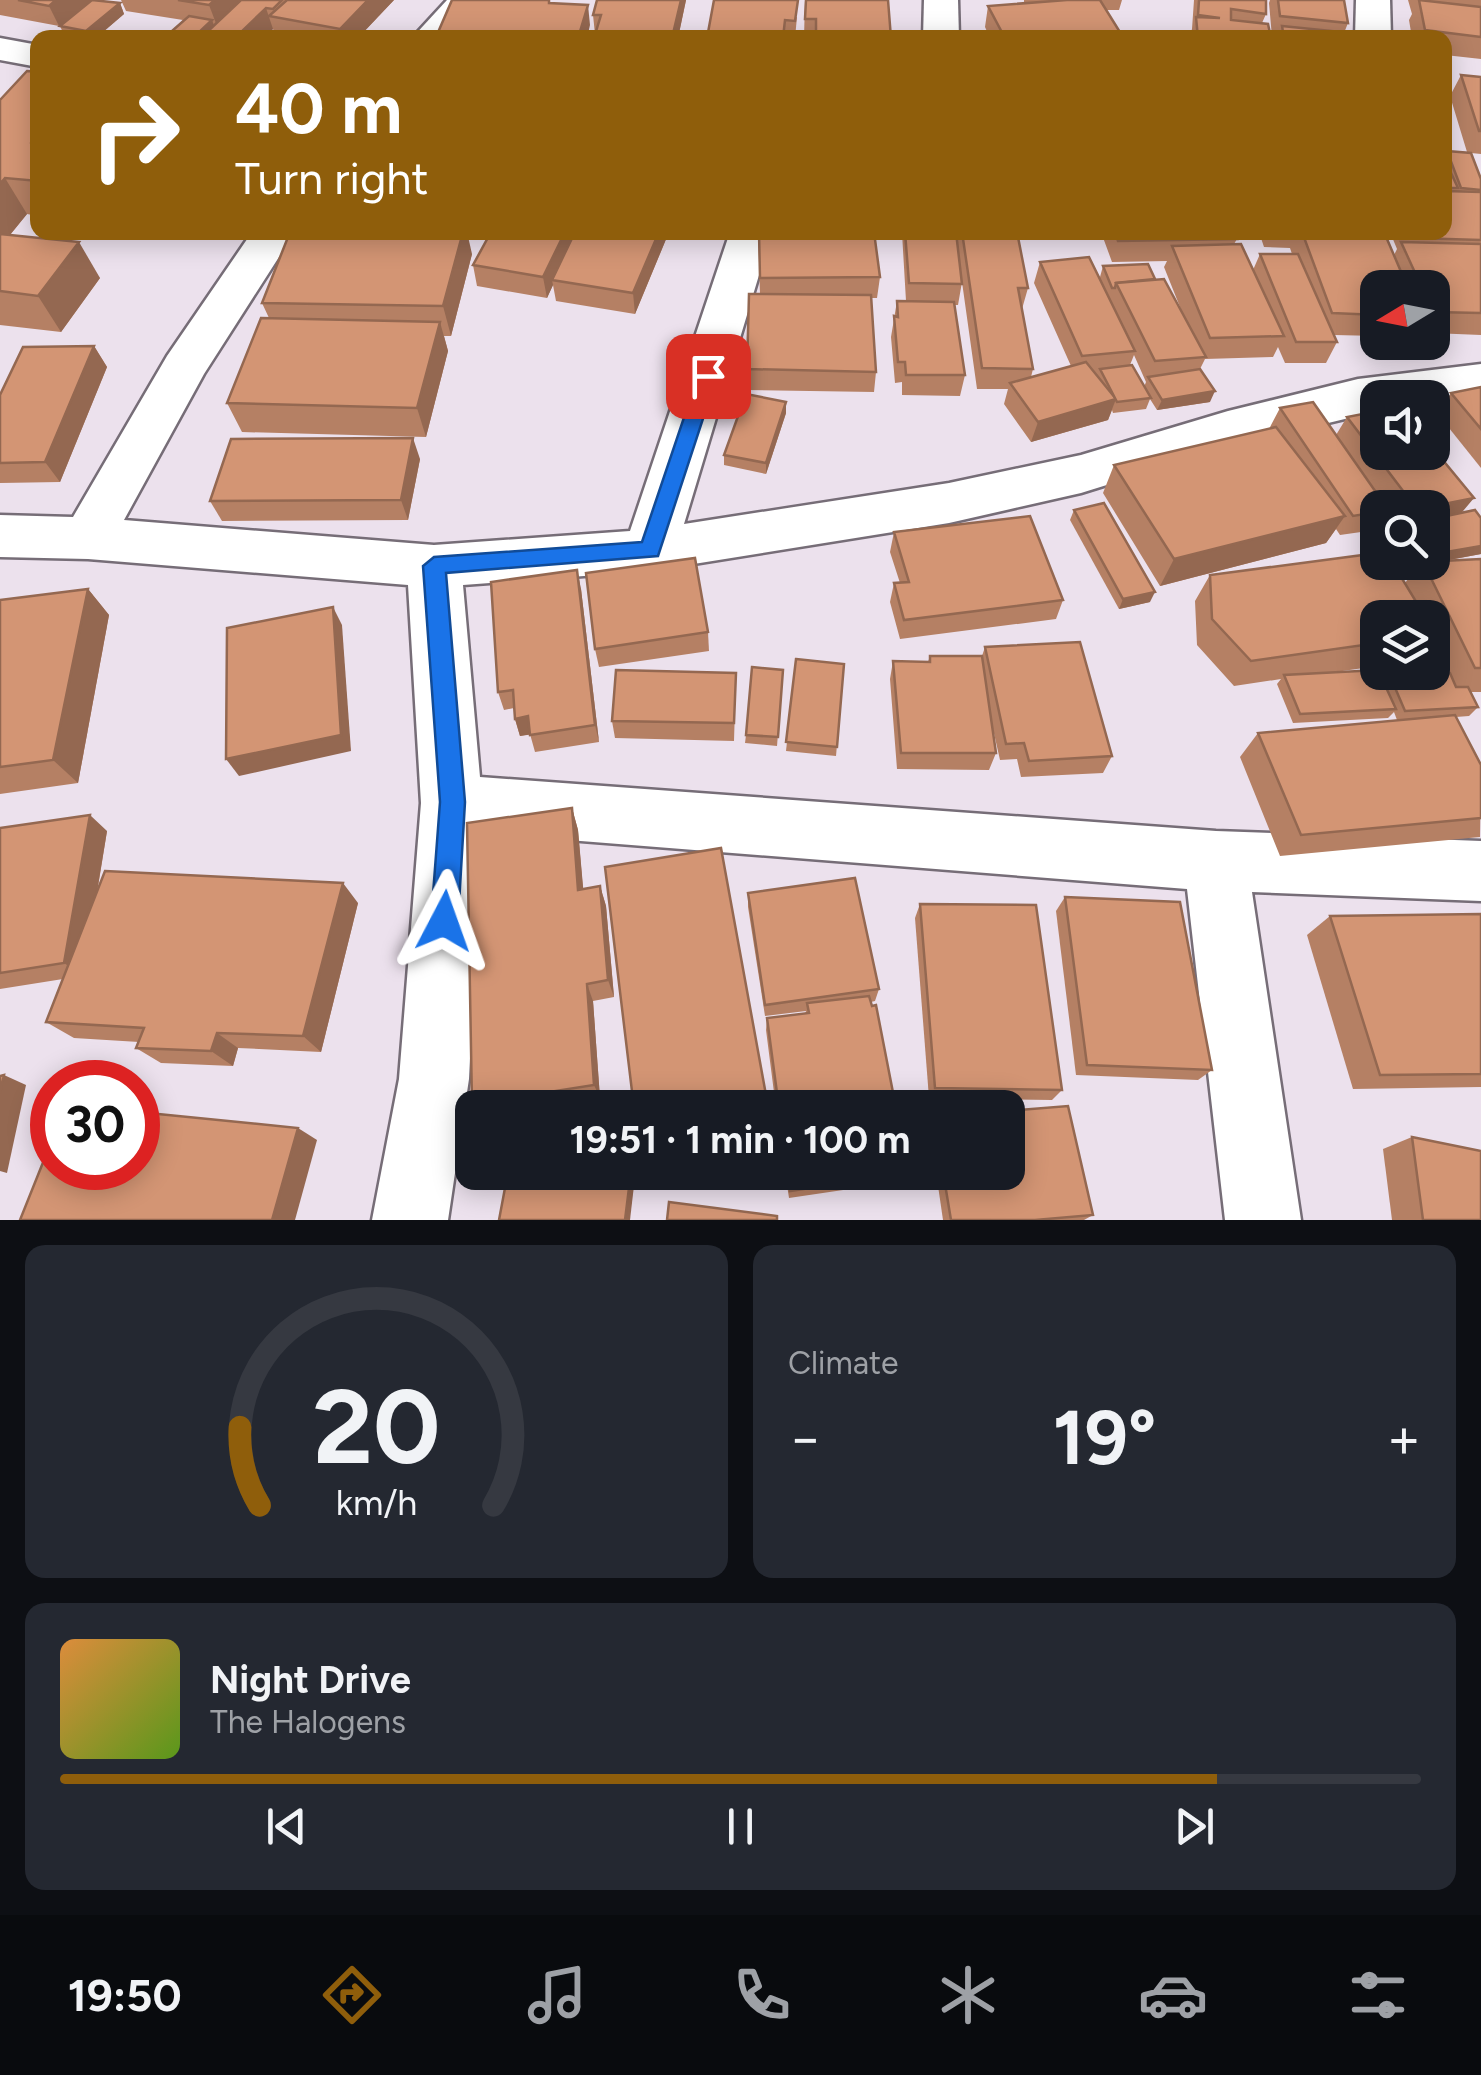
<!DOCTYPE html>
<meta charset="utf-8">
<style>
:root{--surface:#171b24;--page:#242831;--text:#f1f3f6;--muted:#9ea1a6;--line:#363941;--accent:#8f5e0b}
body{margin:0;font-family:Figtree,sans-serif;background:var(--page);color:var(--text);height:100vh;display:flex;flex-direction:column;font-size:38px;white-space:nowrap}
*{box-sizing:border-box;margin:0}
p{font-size:32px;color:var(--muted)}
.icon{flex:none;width:55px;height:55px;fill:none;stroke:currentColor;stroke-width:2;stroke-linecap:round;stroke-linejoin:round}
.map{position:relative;height:1220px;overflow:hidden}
.sheet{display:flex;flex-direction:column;gap:25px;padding:25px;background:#0d0f14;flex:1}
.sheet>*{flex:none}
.banner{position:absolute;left:30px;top:30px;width:1422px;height:210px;border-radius:20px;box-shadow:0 5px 25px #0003;background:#8f5e0b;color:#fff;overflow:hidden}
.needle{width:65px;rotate:260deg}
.tools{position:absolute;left:1360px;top:270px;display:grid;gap:20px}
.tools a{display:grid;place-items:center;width:90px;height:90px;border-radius:20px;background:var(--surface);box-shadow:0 5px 25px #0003;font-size:50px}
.speed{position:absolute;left:30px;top:1060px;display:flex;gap:20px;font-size:50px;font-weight:700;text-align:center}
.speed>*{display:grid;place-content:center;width:130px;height:130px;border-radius:50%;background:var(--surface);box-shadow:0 5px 25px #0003;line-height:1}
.speed .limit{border:15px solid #d22;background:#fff;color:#111}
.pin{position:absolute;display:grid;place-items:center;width:85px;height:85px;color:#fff;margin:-42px;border-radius:20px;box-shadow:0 5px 15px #0006}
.me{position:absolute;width:110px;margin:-55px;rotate:4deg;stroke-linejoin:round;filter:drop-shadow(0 0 8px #0008)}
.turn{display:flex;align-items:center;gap:35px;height:210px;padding:0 40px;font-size:45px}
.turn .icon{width:130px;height:130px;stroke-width:2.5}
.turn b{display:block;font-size:70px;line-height:85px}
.big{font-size:75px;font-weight:700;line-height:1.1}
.sheet .widget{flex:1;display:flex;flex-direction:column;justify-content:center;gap:15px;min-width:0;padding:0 35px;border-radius:20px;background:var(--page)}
.sheet .dial{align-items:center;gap:0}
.dial svg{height:260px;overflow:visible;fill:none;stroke:var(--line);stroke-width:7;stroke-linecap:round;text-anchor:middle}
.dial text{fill:var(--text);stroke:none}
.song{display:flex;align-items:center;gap:30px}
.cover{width:120px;height:120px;border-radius:15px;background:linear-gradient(135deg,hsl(30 70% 55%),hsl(90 70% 35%))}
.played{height:10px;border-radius:5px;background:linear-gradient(90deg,var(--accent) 85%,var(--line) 85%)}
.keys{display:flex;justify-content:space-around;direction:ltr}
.heat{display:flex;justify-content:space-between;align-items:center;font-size:55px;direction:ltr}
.sheet .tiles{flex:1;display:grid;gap:25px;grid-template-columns:1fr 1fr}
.widget:last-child{grid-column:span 2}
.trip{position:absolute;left:455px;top:1090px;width:570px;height:100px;border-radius:20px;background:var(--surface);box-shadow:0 5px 25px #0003;font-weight:700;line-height:100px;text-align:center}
.tab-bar{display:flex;height:160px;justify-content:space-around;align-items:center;background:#090b0e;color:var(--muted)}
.tab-bar .icon{width:70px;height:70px}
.tab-bar .on{color:var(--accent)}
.tab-bar b{font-size:45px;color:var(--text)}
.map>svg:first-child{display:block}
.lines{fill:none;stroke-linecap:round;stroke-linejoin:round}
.street-casing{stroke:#766d77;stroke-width:5}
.street{fill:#fff;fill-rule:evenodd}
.wall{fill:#b58064;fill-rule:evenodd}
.shaded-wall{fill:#946851}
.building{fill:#d39574;stroke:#946851;stroke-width:2.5}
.route{fill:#1a73e8;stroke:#114b97;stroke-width:2.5}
</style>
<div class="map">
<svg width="1481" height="1220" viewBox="0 0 1481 1220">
<rect width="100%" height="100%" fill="#ece1ed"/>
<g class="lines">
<defs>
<g id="street">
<polygon points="447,0 483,0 450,38 412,38"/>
<polygon points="924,0 958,0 959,38 923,38"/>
<polygon points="1356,0 1390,0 1391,38 1355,38"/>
<polygon points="0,38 38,45 38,67 0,60"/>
<polygon points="252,232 295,232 204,374 124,520 434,545 630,531 730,232 772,232 684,524 949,483 1081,455 1228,411 1358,379 1481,364 1481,398 1432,404 1432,398 1378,398 1378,411 1232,446 1081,493 949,523 650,571 463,585 480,777 1216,831 1481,841 1481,901 1252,892 1301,1220 1225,1220 1187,889 481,833 469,1079 448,1220 372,1220 399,1079 421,803 408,585 88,559 0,557 0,515 73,517 167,356"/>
</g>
</defs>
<use href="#street" class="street-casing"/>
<use href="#street" class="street"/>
</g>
<g class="wall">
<polygon points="0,0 92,0 59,26 0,15"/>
<polygon points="121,0 394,0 358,38 280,38 276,37 273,29 264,38 164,38 183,20 126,11"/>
<polygon points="597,0 686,0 678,38 594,38 595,34 593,15"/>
<polygon points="805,0 891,38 804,38"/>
<polygon points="1024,0 1122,0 1119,10 1106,10 1123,38 990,38 985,27 988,6 1024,3"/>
<polygon points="1194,0 1266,0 1266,14 1262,23 1271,38 1189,38 1192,29"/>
<polygon points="1270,0 1344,0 1348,23 1344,33 1361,38 1272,37 1269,3"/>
<polygon points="1408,0 1481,0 1481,59 1445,55 1445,38 1412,38 1409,20 1412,14"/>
<polygon points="120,3 124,14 96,38 65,37 60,26"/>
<polygon points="797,17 795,38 707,38"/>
<polygon points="38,72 38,216 27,214 10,235 100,278 61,332 0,325 0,100"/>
<path d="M1461,75L1481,77V154L1471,153L1481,179V335L1432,333V288H1378V336L1334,335L1337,342L1326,363H1285L1278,347L1273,357L1205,359L1200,369L1210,402L1157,410L1150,399L1146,409L1113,413L1112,410L1108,420L1031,442L1004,404L1008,389H977L962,282L958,305H955L965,375L960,396L902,395V382L895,383L891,337L897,301H906L902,233L896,232H956L957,241L959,232H1017L1028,288L1022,309L1033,369L1031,377L1071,366L1034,283L1040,262L1100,277L1103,266L1155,279L1182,312L1164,267L1167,261L1112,262L1101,232H1234L1237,239L1234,244L1253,270L1260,254H1292L1290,248L1264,247L1259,232H1384L1394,255L1397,249L1390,232H1445V155L1447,151L1467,152L1450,96ZM1134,355L1146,382L1144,387L1130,365Z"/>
<polygon points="478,232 669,232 635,314 556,301 553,285 547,298 477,286 473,265 490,234"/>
<polygon points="758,232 874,232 880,277 877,298 871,298 876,372 874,392 746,390 749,294 760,294"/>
<polygon points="472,254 451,336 444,336 448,351 426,437 242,432 227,403 269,318 262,303"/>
<polygon points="94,346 107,367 60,482 0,483 0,395"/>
<polygon points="1481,387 1481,468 1437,413 1451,393"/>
<polygon points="786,402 786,413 766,474 724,465 724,455"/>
<path d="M1280,408L1336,435L1347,417L1461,513L1481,518V554L1449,560L1481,559V692H1471L1478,707L1469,716L1456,717L1481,765L1480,837L1280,856L1240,757L1258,733L1414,719L1397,720L1394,712L1388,718L1293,723L1277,684L1281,679L1234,686L1197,645L1195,601L1210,575L1405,583L1421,562H1432V508H1378V526L1375,530L1340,535L1336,529L1326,543L1160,586L1103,493L1114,465L1269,429ZM1378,618H1432V656L1441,674L1390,676L1384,682L1328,673L1378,666Z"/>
<polygon points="420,459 408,520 222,521 210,501"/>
<polygon points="1074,510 1150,602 1119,609 1070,520"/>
<polygon points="894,532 1063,600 1056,619 900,639 890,602 894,583 900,583 890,552"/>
<polygon points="88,589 109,615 78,783 0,794 0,600"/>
<polygon points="581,589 599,742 535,752 530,734 520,736 515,719 514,708 504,710 498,692"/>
<polygon points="708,632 709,651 599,667 595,649"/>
<polygon points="985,647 1112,756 1103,773 1021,777 1017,759 1000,760 991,720 996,753 989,770 897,769 890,679 893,661 928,662 930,656 982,656"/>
<polygon points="796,659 844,664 836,756 786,751"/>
<polygon points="783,670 777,746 745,743 746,735"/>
<polygon points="736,673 734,741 615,738 612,721"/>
<polygon points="572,808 578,830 583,889 600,886 606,906 614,997 593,1001 600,1098 544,1108 475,1108 472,1104"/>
<polygon points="0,828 107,831 97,893 358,903 321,1052 238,1048 233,1066 161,1063 136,1048 139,1042 74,1038 46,1022 63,979 0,989"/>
<polygon points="748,893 879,989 875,1001 871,1002 896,1108 776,1108 766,1030 767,1018 805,1014 806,1011 765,1016 748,907"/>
<polygon points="1065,897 1212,1070 1198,1080 1076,1075 1056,911"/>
<polygon points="920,904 1062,1090 1052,1100 929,1098 915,918"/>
<polygon points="1481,914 1481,1087 1353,1089 1307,935 1330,916"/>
<polygon points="766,1095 765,1108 634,1108"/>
<polygon points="1412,1137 1481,1220 1392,1220 1383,1149"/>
<polygon points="785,1172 909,1172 909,1173 904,1181 789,1198"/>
<polygon points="936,1172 1008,1172 1093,1215 1084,1220 943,1220"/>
</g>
<g class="shaded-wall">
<polygon points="56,0 92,0 59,26 49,6"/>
<polygon points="215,0 244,0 217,26 209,5"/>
<polygon points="368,0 394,0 358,38 342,38 340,29"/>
<polygon points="681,0 686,0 678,38 672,38"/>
<polygon points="120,3 124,14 96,38 89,38 86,31"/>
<polygon points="588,5 590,25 587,38 578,38"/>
<polygon points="266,8 273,29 264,38 235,38"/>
<polygon points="212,20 216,31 206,33 207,38 193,38"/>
<polygon points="5,178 27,214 0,247 0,184"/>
<polygon points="463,232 467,232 472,254 451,336 443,306"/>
<polygon points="565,232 579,232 552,280 553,285 547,298 543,277"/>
<polygon points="659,232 669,232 635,314 633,293"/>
<polygon points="79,242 100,278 61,332 38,296"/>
<polygon points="440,322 448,351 426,437 417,408"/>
<polygon points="94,346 107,367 60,482 45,462"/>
<polygon points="1215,391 1210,402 1157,410 1162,400"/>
<polygon points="1116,399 1108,420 1031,442 1038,422"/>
<polygon points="786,402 786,413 766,474 766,463"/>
<polygon points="413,438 420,459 408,520 401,500"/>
<polygon points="1474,498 1458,517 1432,522 1432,508 1424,508"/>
<polygon points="1345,516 1326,543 1160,586 1174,559"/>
<polygon points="1481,546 1481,554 1427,564 1432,562 1432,557 1435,554"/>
<polygon points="577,570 581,589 599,742 595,725"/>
<polygon points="88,589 109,615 78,783 53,760"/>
<polygon points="1155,592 1150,602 1119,609 1123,599"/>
<polygon points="333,607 342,625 351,751 239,776 226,759"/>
<polygon points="528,716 534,734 520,736 515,719"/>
<polygon points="572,808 578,830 585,909 578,890"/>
<polygon points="90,815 107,831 83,976 64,963"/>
<polygon points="343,883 358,903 321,1052 303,1036"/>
<polygon points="600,886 606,906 614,997 608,980"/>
<polygon points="587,984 593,1001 600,1098 594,1085"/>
<polygon points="217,1033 238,1048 233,1066 211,1051"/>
<polygon points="4,1075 26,1085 7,1173 0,1171 0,1093"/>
<polygon points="298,1128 317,1140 295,1220 272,1220"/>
<polygon points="631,1172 635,1177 630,1220 625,1220"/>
</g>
<g class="building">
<polygon points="18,0 56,0 49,6"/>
<polygon points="92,0 120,3 86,31 60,26"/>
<polygon points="178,0 215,0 209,5"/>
<polygon points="241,0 282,0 273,9 266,8 235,38 206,33"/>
<polygon points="287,0 368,0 340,29 269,16"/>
<polygon points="452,0 549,0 549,3 588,5 578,38 436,37"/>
<polygon points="597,0 681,0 672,38 594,38 601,15 593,15"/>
<polygon points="714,0 798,0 795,21 785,20 783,38 707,38"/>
<polygon points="806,0 888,0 891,38 816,38 816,19 805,19"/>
<polygon points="1067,0 1100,0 1123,37 1005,38 988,6"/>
<polygon points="1199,0 1266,0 1266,14 1231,9 1231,20 1268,24 1271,38 1198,38 1196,17 1220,18 1198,15"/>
<polygon points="1278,0 1344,0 1348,23 1280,16"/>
<polygon points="1419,0 1481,7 1481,37 1425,30"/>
<polygon points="189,16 212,20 193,38 164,38"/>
<polygon points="1282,26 1360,34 1361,38 1284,38"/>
<polygon points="27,71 38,72 38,135 32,142 38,142 38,181 5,178 0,184 0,100"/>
<polygon points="1461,75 1481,77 1481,131 1479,131"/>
<polygon points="1447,151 1471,153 1481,179 1481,190 1461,188"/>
<polygon points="1445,160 1458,188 1445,188"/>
<polygon points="1445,191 1481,192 1481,240 1414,238 1411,232 1445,232"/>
<polygon points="290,232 463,232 443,306 262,303"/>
<polygon points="491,232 565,232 543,277 473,265"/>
<polygon points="575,232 659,232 633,293 552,280"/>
<polygon points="759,232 874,232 880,277 760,278"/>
<polygon points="905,232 956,232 962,284 909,283"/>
<polygon points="962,232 1017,232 1028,288 1018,288 1033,369 982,368"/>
<polygon points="1115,232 1234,232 1237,239 1118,241"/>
<polygon points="1302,232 1384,232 1408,288 1378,288 1378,315 1332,313"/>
<polygon points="0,234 79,242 38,296 0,291"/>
<polygon points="1401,242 1481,244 1481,313 1434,312 1432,309 1432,288 1422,288"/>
<polygon points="1241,244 1284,336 1210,338 1172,246"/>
<polygon points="1260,254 1298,254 1337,342 1296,342"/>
<polygon points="1089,257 1135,351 1082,356 1040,262"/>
<polygon points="1148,264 1155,279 1116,283 1115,288 1112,288 1103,266"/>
<polygon points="1164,279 1206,357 1155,361 1116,283"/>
<polygon points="749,294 871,295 876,372 747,369"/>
<polygon points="897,301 954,302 965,375 906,375 905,362 898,362 894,316 898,317"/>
<polygon points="261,318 440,322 417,408 227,403"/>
<polygon points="94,346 45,462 0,463 0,395 23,347"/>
<polygon points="1086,362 1116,399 1038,422 1010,383"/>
<polygon points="1132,365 1151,398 1117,402 1100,369"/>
<polygon points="1200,369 1215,391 1162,400 1148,377"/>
<polygon points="1481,387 1481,429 1451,393"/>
<polygon points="746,394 786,402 766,463 724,455"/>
<polygon points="1313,402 1387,508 1378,508 1378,512 1353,516 1280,408"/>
<polygon points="1378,411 1378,452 1432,452 1432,447 1474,498 1424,508 1416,508 1347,417"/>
<polygon points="1276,427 1345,516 1174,559 1114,465"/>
<polygon points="413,438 401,500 210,501 231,439"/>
<polygon points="1104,503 1155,592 1123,599 1074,510"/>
<polygon points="1475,510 1481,518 1481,546 1435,554 1432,551 1432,519"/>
<polygon points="1030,516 1063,600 904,620 894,583 909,582 894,532"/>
<polygon points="1378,553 1378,562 1392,562 1426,618 1378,618 1378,643 1251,661 1212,619 1210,575"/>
<polygon points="695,558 708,632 595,649 586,573"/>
<polygon points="1481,559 1481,668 1475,668 1423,562"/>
<polygon points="577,570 595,725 530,735 528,716 515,719 513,690 498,692 491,582"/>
<polygon points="88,589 53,760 0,767 0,600"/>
<polygon points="333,607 341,735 226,759 227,628"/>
<polygon points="1080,642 1112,756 1029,761 1024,743 1006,744 985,647"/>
<polygon points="930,656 982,656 996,753 901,753 893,661 930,662"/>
<polygon points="796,659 844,664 837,747 786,742"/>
<polygon points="752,667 783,670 778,737 746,735"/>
<polygon points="616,670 736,673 734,723 612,721"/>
<polygon points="1378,670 1396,709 1300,714 1284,675"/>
<polygon points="1450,673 1456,687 1468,687 1478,707 1405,711 1390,676"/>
<polygon points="1455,715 1481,765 1481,818 1301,835 1258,733"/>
<polygon points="572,808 578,890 600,886 608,980 587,984 594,1085 472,1104 467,823"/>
<polygon points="90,815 64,963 0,973 0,828"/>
<polygon points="721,848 766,1095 705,1108 634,1108 605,867"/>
<polygon points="105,871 343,883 303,1036 217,1033 211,1051 136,1048 144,1028 46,1022"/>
<polygon points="855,878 879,989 765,1005 748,893"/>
<polygon points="1065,897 1180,902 1212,1070 1087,1065"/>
<polygon points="920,904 1036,905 1062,1090 935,1088"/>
<polygon points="1481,914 1481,1074 1380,1075 1330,916"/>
<polygon points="869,996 872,1006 876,1005 896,1108 779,1108 767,1018 809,1013 807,1003"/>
<polygon points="4,1075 0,1093 0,1076"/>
<polygon points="1068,1106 1093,1215 1035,1220 951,1220 943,1172 1008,1172 1008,1111"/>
<polygon points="138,1112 298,1128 272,1220 20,1220 52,1140 52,1168 138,1168"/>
<polygon points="1412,1137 1481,1151 1481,1220 1423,1220"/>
<polygon points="508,1172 631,1172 625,1220 499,1220"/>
<polygon points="788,1172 909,1172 909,1173 790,1191"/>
<polygon points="669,1202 777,1216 777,1220 667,1220"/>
</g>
<polygon class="route" points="708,369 717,376 658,556 446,573 465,802 458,921 454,930 444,934 435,930 431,921 440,802 423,566 434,557 642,542 698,376"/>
</svg>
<div class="tools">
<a><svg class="needle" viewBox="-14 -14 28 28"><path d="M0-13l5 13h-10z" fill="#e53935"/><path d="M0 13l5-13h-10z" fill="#9ea1a6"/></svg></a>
<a><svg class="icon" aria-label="sound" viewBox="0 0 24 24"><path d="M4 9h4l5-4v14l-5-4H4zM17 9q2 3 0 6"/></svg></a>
<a><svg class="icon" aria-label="search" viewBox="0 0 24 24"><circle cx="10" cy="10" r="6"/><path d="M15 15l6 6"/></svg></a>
<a><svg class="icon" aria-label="layers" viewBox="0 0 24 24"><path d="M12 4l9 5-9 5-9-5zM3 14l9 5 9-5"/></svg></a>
</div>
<div class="speed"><div class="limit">30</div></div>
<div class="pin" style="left:708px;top:376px;background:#d93025"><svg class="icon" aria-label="arrive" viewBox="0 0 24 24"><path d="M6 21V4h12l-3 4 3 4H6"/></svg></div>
<svg class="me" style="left:444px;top:921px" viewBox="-20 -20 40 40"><path d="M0-17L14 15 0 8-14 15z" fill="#1a73e8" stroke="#fff" stroke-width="4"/></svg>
<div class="trip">19:51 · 1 min · 100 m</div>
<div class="banner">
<div class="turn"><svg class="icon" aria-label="right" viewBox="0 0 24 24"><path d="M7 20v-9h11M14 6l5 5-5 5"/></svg><div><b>40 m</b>Turn right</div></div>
</div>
</div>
<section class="sheet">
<div class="tiles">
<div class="widget dial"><svg viewBox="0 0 100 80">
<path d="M14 69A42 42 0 1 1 86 69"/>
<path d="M14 69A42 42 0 0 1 8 45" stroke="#8f5e0b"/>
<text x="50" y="56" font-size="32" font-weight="700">20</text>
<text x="50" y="72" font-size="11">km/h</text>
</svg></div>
<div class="widget"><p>Climate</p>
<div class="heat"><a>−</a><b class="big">19°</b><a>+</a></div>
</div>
<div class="widget">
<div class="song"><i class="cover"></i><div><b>Night Drive</b><p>The Halogens</p></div></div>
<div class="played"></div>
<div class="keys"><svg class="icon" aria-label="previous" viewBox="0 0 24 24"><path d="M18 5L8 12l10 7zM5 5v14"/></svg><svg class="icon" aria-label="pause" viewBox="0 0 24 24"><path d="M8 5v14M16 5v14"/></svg><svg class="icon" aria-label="next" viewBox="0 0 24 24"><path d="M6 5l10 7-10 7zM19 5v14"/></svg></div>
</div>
</div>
</section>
<nav class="tab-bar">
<b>19:50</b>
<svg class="icon on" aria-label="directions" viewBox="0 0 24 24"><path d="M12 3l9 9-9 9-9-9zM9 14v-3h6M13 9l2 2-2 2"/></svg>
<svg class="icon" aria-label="music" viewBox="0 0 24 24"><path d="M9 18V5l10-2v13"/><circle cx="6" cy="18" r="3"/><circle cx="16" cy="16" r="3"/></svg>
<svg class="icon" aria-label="phone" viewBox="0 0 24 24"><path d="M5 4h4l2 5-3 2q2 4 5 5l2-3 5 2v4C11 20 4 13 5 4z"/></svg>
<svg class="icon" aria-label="climate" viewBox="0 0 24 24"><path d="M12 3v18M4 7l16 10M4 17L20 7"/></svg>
<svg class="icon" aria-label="car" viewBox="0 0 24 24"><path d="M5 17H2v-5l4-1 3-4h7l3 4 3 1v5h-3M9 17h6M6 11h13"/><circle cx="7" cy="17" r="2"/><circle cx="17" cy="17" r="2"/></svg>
<svg class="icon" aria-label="filters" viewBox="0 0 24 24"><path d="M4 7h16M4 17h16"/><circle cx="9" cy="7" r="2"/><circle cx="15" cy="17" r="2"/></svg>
</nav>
